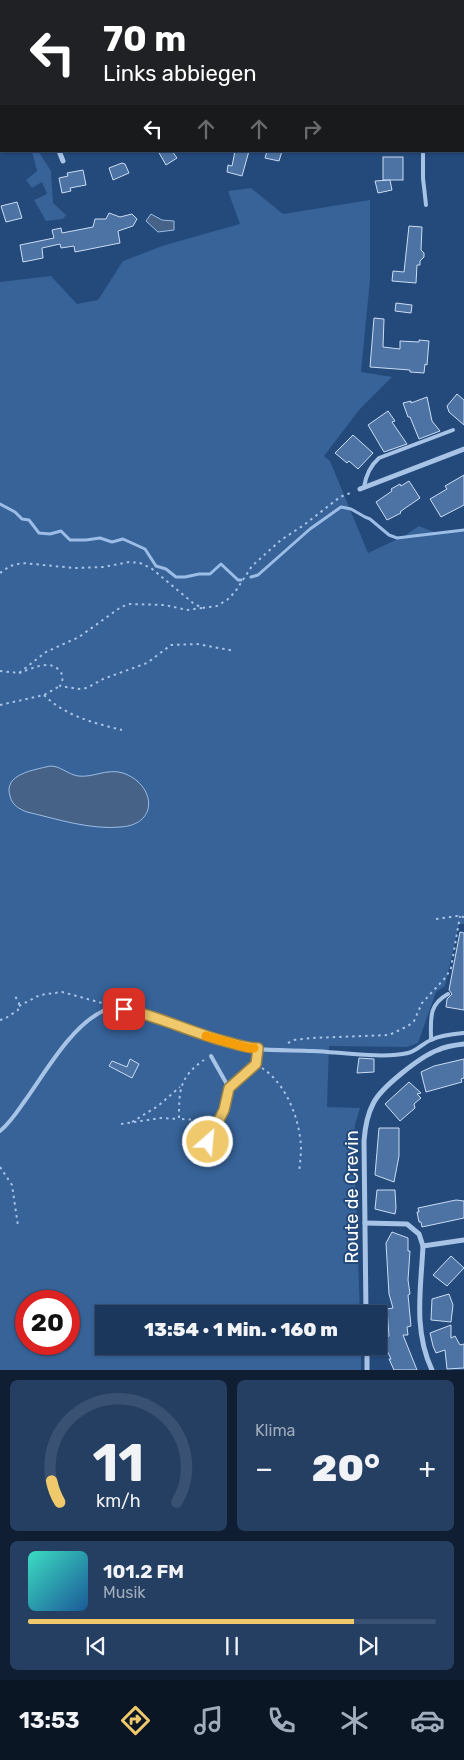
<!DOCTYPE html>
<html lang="de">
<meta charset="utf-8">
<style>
:root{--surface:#1b375c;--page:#243f62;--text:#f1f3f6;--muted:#a0acbb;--line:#395172;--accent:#efc96b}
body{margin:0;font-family:Rubik,sans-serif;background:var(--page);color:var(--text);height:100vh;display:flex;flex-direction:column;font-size:19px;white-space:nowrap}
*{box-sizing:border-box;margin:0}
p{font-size:16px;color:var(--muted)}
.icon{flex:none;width:28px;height:28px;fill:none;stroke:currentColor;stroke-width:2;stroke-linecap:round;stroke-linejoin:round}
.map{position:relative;height:1370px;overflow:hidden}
.panel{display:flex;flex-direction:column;gap:10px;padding:10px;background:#0f1e33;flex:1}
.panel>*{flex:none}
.guide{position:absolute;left:0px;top:0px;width:465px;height:152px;box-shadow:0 1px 4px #0004,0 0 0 1px var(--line);background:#202124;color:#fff;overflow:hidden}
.speed{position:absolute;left:15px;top:1290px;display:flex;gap:10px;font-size:25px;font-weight:700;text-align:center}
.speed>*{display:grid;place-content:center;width:65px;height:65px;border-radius:50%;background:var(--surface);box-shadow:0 1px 4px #0004,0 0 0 1px var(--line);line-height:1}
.speed .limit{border:8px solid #d22;background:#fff;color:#111}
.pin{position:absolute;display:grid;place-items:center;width:42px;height:42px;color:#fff;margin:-21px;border-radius:10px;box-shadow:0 2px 8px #0006}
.me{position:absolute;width:55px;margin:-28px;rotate:27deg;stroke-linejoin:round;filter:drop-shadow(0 0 4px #0008)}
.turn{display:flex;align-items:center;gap:18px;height:105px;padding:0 20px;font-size:22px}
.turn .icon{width:65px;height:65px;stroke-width:2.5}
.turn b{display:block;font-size:35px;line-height:42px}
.lanes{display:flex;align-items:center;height:48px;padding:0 20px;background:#0003;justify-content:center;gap:25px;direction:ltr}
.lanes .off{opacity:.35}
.big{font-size:38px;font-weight:800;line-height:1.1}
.panel .card{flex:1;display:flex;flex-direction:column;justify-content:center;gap:8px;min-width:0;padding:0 18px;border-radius:8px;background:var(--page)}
.panel .dial{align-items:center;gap:0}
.dial svg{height:130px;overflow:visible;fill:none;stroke:var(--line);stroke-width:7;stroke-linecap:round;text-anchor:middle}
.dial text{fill:var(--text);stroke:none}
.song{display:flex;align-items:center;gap:15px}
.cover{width:60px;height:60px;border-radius:8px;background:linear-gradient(135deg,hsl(170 70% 55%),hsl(210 70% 35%))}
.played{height:5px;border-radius:2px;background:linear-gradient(90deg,var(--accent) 80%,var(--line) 80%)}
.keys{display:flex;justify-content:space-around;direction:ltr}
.heat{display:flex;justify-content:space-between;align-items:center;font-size:28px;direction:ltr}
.panel .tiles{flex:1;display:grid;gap:10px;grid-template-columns:1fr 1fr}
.card:last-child{grid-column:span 2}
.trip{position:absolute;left:95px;top:1305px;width:292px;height:50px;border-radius:0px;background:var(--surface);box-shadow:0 1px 4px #0004,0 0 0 1px var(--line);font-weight:800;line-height:50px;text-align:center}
.tabs{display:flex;height:80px;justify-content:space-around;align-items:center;background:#0b1625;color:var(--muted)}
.tabs .icon{width:35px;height:35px}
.tabs .selected{color:var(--accent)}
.tabs b{font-size:22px;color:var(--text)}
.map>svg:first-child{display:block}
.green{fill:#376399;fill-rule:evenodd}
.water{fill:#466387;stroke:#9bbde6}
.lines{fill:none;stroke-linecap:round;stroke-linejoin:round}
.stream{stroke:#9bbde6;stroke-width:3}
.building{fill:#4c73a4;stroke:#caddf4}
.path{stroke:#a7c3e5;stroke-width:2;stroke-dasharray:2.5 4;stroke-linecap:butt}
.lane{stroke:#a7c3e5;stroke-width:4}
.street{stroke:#a7c3e5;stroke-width:5}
.route-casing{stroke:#9b8346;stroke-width:12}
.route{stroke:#efc96b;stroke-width:9}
.slow{stroke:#f59e0b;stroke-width:9}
.labels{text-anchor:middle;stroke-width:4;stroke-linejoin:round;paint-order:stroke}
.street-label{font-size:18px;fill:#fff;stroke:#24497b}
</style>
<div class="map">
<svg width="464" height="1370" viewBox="0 0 464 1370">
<rect width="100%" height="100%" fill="#24497b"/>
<g class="green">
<polygon points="32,151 38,151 51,171 53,203 66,215 63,219 46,221 34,200 47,194 42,182 32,188 26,180 37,171"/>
<path d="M251,188L283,214L370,200V280L361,372L392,377L359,410L324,456L330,461L368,553L404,536L419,526L439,534L464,530V924H459L445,986L436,992L418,1043L407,1047L329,1046L327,1107L360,1108L355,1125L354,1147L360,1314H104V1346H361V1370H0V282L51,276L77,304L98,300L123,261L165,245L240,224L228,191ZM26,1301H69V1344H26Z"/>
</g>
<g class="water">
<polygon points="151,214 162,220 174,221 174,230 158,232 146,221"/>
<path d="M50,766C61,766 67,774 78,776C93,778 107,768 123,773C155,784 160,824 121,827C90,830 57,819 27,812C19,809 12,805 10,796C3,774 34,770 50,766Z"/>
</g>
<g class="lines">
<g class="stream">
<polyline points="0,504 15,512 22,519 29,520 39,533 50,534 61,531 70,540 86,540 100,538 112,542 123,539 145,549 156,566 166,569 176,577 185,577 199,574 210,574 221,564 238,580 241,580"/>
<polyline points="251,577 258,575 310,529 341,507 351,509 365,517 370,519 389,535 397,538 464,530"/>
</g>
</g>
<g class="building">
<polygon points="158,151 172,151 177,158 166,165"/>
<polygon points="235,151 249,151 242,176 227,172 228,165 232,166"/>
<polygon points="267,151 282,151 279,161 265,158"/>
<rect x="383" y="157" width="20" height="23"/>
<polygon points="122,163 125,164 129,173 113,180 109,168"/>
<polygon points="83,170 86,185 70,188 71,191 62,193 59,178 68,176 67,173"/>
<polygon points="390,180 392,190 378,193 375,181"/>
<polygon points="17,202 22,218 6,222 1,206"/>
<polygon points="109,213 120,217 132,214 137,219 133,226 118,231 120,243 75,252 74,246 61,248 60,244 42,248 43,258 23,262 20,245 54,238 52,230 61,228 62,233 93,227 95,219 106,219"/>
<polygon points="409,226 422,227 421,250 424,253 424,257 420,261 420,265 417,265 416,283 392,281 393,271 404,272"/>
<polygon points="396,303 412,305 411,313 395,311"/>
<polygon points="374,318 384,319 383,347 400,349 400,341 419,342 419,340 429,341 427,365 425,364 424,373 410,372 410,370 370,367"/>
<polygon points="457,394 464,400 464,425 449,412 447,406"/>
<polygon points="427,397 432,421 440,431 419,439 410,417 408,417 403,403 411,401 411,403"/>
<polygon points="388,411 395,421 392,422 407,444 384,452 368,425"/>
<polygon points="353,435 373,453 358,469 349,461 347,463 335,453"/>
<polygon points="464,475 464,505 441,517 430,499 447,489 445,486"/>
<polygon points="409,481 420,498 404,509 400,512 401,513 387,520 376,502 392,491 391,489 400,484 401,486"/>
<polygon points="460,932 464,933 464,1010 446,1007 447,999 452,994 449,990"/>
<polygon points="359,1058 374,1059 374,1072 357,1073"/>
<polygon points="130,1059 139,1064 132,1078 109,1066 112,1061 127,1067"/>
<polygon points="464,1059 464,1078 461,1079 462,1082 426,1092 421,1072 434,1066"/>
<polygon points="409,1082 421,1093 417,1094 421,1098 414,1104 415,1108 400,1121 385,1104"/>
<polygon points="379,1128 399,1128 399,1156 394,1182 375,1175"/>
<polygon points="377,1190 395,1190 396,1208 395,1214 375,1209"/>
<polygon points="456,1200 464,1201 464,1218 422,1227 421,1222 419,1222 417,1212 419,1212 418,1208"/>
<polygon points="392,1232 408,1238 408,1251 410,1251 408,1280 410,1294 408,1295 411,1326 407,1327 408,1335 403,1335 417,1370 394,1370 389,1359 391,1359 383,1342 386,1342 385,1337 389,1336 387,1309 393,1308 389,1294 386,1243"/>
<polygon points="451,1256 464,1268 447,1286 433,1275"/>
<polygon points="449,1294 453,1305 451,1322 431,1320 432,1299"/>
<polygon points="451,1325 451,1338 455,1336 460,1345 464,1344 464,1368 447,1369 445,1350 436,1353 433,1346 430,1333"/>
</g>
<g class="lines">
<g class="path">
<polyline points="0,573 10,566 22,563 75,568 103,567 129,562 140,563 151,568 193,603 202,608 217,606 227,600 235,592 252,566 281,540 304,525 340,497 353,492"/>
<polyline points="0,671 19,673 46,652 79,637 121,607 130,604 165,605 187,610 202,608"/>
<path d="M19,673C31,669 49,659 59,670C64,675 63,681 60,686L79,689L87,688L103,679L147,663L171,645L197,644L235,651"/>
<path d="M44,695C65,716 94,723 122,730"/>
<polyline points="0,705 44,695 60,686"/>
<polyline points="436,919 457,916 464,917"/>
<polyline points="19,1006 40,995 62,992 102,1003"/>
<polyline points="0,1020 6,1018 18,1010 19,1003 15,996"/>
<polyline points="288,1043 294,1040 312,1038 389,1035 408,1026 414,1021 422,1003 446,977 451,968 460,916"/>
<path d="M262,1068C286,1084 299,1117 301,1146C301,1155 300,1164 299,1173"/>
<path d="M204,1120L179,1119C179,1091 179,1077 204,1060"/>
<polyline points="132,1122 158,1106 180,1087"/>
<polyline points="121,1124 161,1118 179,1119"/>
<polyline points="0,1167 12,1185 18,1226"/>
</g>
<g class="lane">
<polyline points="423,151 423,178 426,205"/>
<path d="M364,487C366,475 370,466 379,458L453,430"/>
<path d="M431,1040C431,1019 428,1005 448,994"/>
<polyline points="211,1056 229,1088"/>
<path d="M0,1131C10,1123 17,1112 24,1102C45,1073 71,1026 103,1011C130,999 215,1043 249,1048C270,1051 292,1050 313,1051C339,1052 383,1059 408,1053C417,1051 423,1043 431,1040C441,1035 453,1034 464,1033"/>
<polyline points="195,1162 215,1130 224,1110 229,1088 256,1064 258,1048"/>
</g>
<g class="street">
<polyline points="87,0 88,1"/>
<polyline points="187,0 187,1"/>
<polyline points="52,1 54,0"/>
<polyline points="319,1 319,0"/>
<polyline points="0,20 1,20"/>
<polyline points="0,72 1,74"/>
<polyline points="59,151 63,161"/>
<polyline points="360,489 464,449"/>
<polyline points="365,1223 407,1224 419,1234 423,1246"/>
<path d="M366,1314L364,1141C365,1128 367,1115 373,1104C380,1088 421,1056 438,1050C446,1046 455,1045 464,1044"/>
<polyline points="367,1346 367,1370"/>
<path d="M432,1370C413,1330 421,1288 423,1246L464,1240"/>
</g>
</g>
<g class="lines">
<defs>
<path id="route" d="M124,1009C158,1016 190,1032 224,1041C235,1044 246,1048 258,1048L256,1064L229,1088L224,1110L208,1142"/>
</defs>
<use href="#route" class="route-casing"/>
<use href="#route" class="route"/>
<polyline class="slow" points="206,1036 248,1048 254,1048"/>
</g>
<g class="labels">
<g class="street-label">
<text transform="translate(352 1197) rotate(-90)" y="6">Route de Crevin</text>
</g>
</g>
</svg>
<div class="speed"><div class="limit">20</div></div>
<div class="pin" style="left:124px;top:1009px;background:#d93025"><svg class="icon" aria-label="arrive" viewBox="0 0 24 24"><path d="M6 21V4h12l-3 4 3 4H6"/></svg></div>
<svg class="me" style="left:208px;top:1142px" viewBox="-20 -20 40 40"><circle r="17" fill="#efc96b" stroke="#fff" stroke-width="3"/><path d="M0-11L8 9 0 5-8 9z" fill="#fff"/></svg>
<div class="trip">13:54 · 1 Min. · 160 m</div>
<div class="guide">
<div class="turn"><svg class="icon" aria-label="left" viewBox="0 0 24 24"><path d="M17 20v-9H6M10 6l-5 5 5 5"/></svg><div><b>70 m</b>Links abbiegen</div></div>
<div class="lanes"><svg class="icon" aria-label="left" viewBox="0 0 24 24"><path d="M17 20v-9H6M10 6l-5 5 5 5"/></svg><svg class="icon off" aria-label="ahead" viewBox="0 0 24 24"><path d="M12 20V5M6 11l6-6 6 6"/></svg><svg class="icon off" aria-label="ahead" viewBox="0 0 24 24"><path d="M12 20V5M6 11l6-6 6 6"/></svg><svg class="icon off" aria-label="right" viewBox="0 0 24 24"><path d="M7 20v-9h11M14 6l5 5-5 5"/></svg></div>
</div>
</div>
<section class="panel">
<div class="tiles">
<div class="card dial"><svg viewBox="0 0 100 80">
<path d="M14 69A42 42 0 1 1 86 69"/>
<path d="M14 69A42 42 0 0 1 9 56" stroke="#efc96b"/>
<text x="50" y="56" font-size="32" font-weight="700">11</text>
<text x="50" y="72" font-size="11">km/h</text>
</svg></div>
<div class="card"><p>Klima</p>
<div class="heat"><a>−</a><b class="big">20°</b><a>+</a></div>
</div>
<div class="card">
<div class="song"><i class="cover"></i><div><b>101.2 FM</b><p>Musik</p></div></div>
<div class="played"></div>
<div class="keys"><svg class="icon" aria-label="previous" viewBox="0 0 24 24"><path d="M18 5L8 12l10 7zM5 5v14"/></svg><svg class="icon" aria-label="pause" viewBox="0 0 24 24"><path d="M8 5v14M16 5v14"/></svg><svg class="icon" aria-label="next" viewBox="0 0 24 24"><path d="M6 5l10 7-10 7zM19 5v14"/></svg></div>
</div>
</div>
</section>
<nav class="tabs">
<b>13:53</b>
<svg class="icon selected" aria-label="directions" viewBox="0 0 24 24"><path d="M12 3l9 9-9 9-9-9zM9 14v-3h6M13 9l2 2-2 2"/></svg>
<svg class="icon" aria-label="music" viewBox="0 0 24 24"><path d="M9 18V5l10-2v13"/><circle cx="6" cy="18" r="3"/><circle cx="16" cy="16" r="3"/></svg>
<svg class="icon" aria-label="phone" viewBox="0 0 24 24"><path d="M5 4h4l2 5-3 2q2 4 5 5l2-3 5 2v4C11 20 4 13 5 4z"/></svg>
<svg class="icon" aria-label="climate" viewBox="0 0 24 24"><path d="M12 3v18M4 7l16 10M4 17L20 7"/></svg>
<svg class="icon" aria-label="car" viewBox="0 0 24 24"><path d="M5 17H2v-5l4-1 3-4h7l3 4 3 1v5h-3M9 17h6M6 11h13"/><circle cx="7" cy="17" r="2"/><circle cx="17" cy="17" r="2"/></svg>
</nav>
